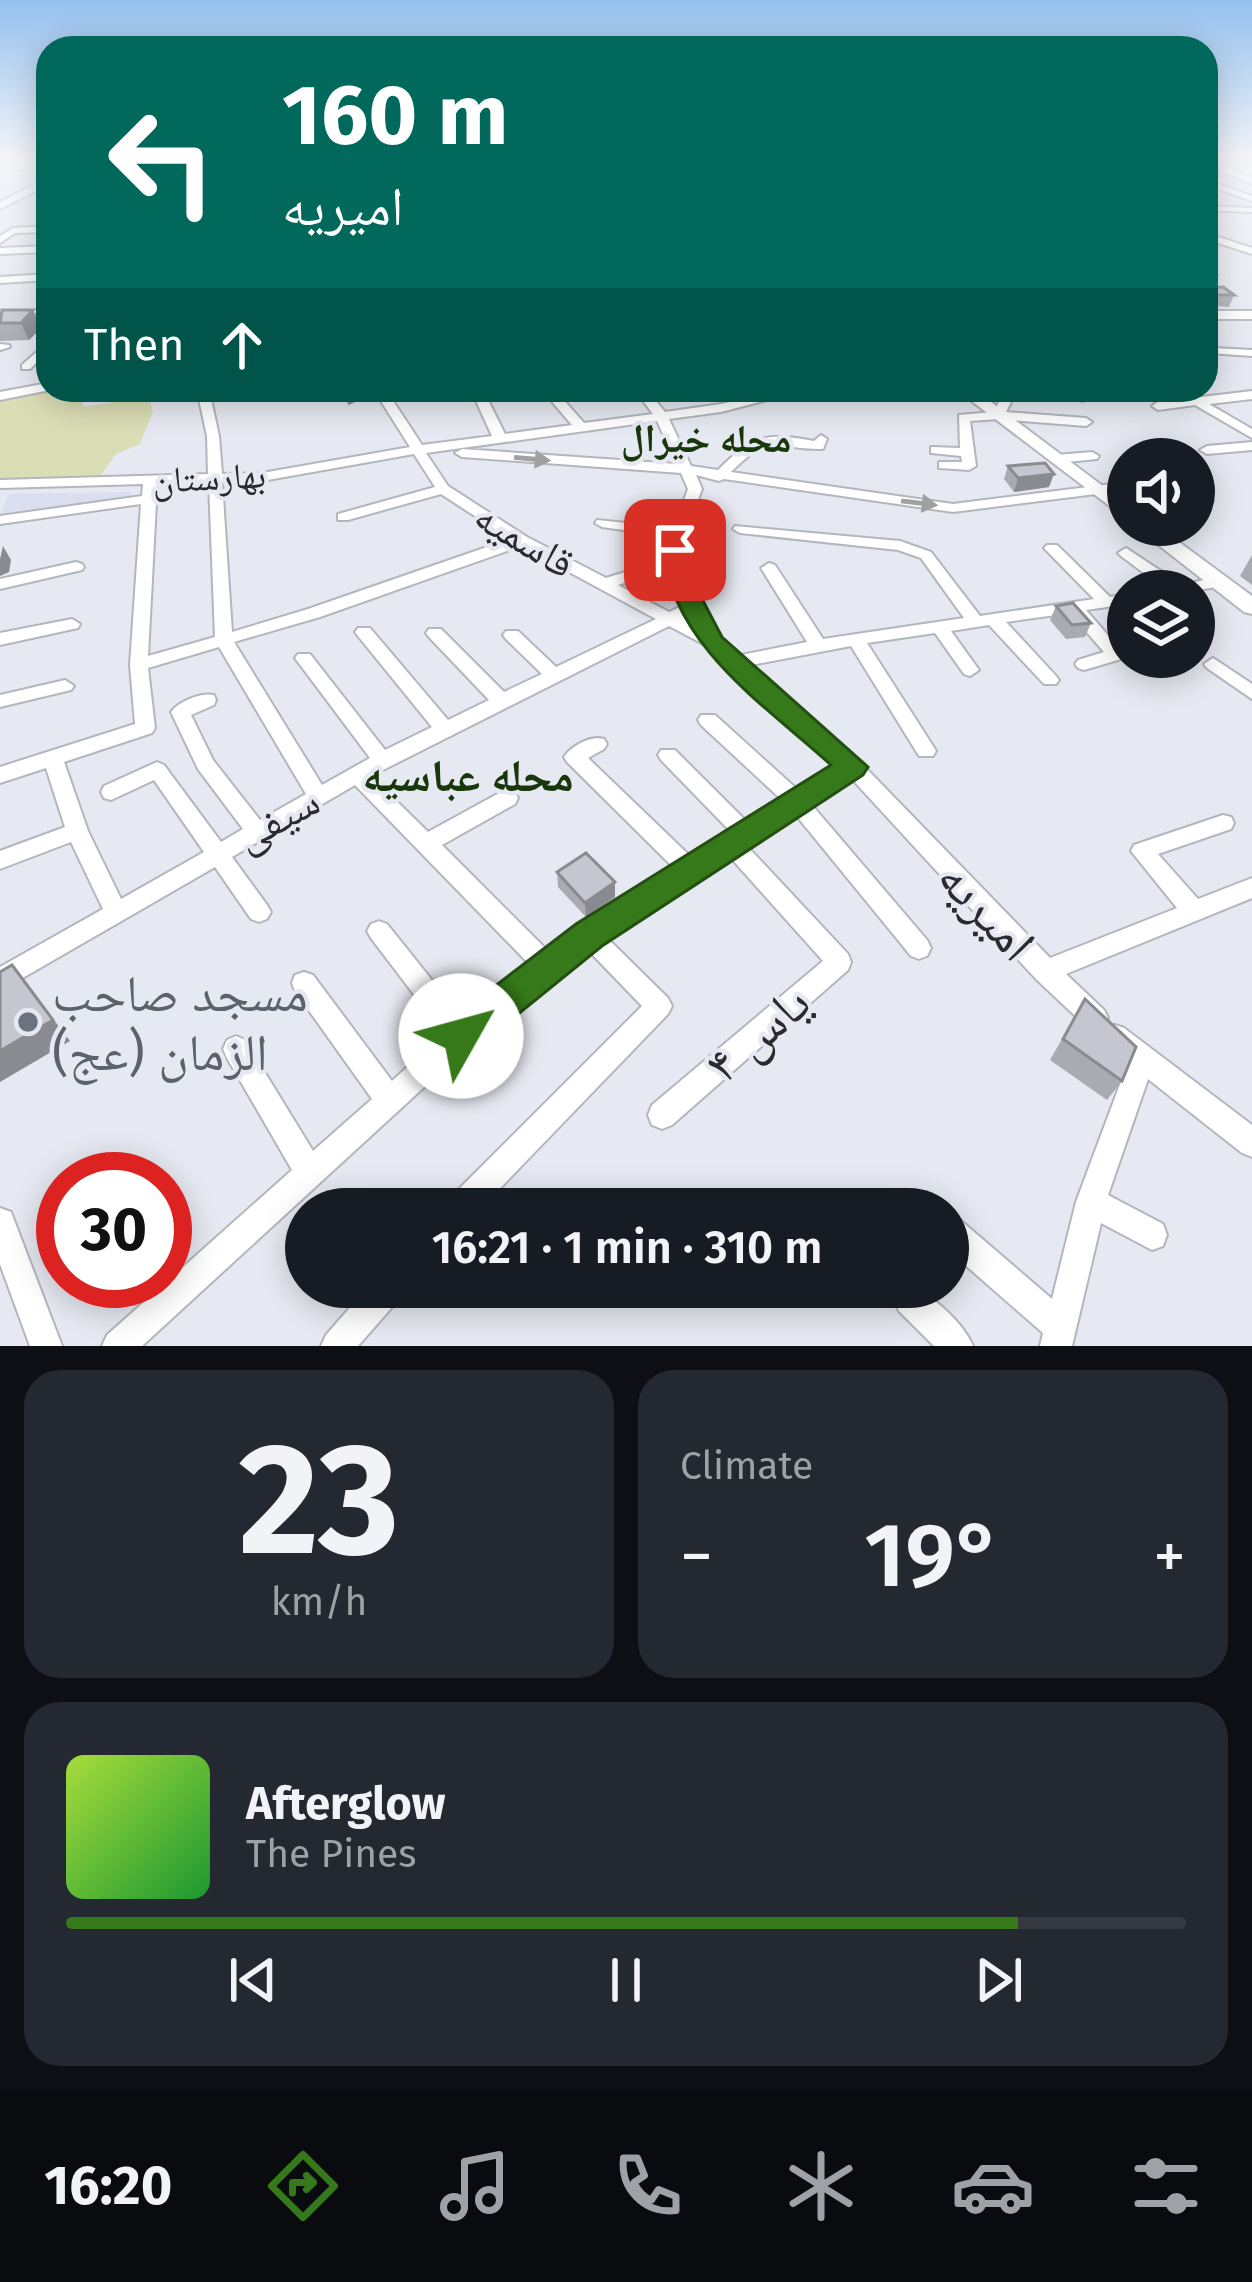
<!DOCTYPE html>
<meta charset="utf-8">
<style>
:root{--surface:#171b24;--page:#242831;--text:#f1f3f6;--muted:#9ea1a6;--line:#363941;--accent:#36791a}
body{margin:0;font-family:"Fira Sans","Noto Naskh Arabic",sans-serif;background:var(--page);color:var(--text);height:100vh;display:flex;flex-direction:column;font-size:45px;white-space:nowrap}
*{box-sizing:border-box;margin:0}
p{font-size:39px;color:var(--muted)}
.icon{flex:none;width:66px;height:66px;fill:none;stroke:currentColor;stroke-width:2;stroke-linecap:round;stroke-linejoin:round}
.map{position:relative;height:1346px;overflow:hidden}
.drawer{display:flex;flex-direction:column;gap:24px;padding:24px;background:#0d0f14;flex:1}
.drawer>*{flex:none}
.banner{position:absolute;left:36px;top:36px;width:1182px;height:366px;border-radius:36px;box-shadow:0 6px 30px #0003;background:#00695c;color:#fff;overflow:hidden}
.tools{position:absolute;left:1107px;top:438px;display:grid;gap:24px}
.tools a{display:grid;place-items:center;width:108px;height:108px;border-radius:50%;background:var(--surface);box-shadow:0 6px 30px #0003;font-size:60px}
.speed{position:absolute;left:36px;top:1152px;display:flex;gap:24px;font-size:60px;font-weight:700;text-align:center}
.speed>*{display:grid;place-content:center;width:156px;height:156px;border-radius:50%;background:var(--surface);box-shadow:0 6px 30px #0003;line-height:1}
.speed .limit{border:18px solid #d22;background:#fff;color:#111}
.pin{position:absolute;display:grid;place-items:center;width:102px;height:102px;color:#fff;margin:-51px;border-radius:24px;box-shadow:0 6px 18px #0006}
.me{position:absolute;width:132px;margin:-66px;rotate:52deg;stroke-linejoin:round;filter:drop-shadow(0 0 9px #0008)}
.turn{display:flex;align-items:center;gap:42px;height:252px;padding:0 48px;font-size:54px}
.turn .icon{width:156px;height:156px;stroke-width:2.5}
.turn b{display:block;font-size:84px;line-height:102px}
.then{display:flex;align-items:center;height:114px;padding:0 48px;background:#0003;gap:24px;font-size:45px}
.big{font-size:90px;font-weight:600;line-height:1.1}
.drawer .tile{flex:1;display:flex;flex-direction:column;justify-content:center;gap:18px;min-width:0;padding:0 42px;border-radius:36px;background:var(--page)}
.drawer .dial{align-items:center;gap:0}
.dial b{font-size:156px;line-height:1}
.song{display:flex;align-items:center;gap:36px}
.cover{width:144px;height:144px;border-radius:18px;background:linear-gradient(135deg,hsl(80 70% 55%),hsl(130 70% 35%))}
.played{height:12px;border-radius:6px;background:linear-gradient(90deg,var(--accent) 85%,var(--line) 85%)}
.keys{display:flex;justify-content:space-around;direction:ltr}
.heat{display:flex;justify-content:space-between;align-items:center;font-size:66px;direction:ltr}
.drawer .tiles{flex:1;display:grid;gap:24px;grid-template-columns:1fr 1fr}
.tile:last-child{grid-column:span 2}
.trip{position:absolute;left:285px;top:1188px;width:684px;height:120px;border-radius:60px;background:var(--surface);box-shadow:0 6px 30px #0003;font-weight:600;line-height:120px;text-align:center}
.tabs{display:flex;height:192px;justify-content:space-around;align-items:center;background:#090b0e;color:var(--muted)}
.tabs .icon{width:84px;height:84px}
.tabs .selected{color:var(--accent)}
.tabs b{font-size:54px;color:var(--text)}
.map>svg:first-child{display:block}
.built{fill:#dbdeee}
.green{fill:#dbdeb5}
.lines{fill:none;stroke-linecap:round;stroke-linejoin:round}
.minor-casing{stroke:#b4b6be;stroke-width:4}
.major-casing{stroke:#b4b6be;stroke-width:4}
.minor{fill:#fff;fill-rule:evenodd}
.major{fill:#fff;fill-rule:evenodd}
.wall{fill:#a9aab2}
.shaded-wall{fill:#8a8b91}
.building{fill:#c5c6cf;stroke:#8a8b91;stroke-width:3}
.oneway{fill:#a0a0a1}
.route{fill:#36791a;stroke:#234f11;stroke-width:3}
.worship-dot{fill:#6b7280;stroke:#e7e9f2;stroke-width:4.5}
.labels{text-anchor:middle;stroke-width:9;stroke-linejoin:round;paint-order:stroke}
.far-street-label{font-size:36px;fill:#2b2b2f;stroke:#e7e9f2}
.far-neighbourhood-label{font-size:39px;font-weight:bold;fill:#18380b;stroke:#e7e9f2}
.street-label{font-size:42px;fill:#2b2b2f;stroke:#e7e9f2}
.neighbourhood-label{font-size:45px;font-weight:bold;fill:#18380b;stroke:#e7e9f2}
.near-street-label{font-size:51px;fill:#2b2b2f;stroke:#e7e9f2}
.near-worship-label{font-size:51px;fill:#5b616d;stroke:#e7e9f2;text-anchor:start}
</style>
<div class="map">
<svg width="1252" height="1346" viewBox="0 0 1252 1346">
<rect width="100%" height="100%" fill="#e7e9f2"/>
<polygon class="built" points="131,492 131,498 0,518 8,494"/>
<polygon class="green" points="59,390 74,390 84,407 148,396 153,411 140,444 116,454 100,476 0,479 0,401"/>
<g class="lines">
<defs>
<g id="minor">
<polygon points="1206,159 1252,161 1252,165 1206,162"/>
<polygon points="0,165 48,166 48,170 0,169"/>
<polygon points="1206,180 1252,196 1252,201 1206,185"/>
<polygon points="1206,206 1252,208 1252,212 1206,210"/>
<polygon points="48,226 48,232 15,233 0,243 0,236 13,228"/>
<polygon points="1206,233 1252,248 1252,254 1206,239"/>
<polygon points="48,246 48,252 0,254 0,248"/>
<polygon points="1206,272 1215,273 1217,275 1206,278"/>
<polygon points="48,274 48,280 0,283 0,277"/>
<polygon points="48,342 48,351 30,369 22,369 22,365"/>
<polygon points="0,344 9,345 10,347 0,350"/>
<polygon points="1213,348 1252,350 1252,356 1209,353 1209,349"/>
<polygon points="48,383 50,390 0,400 0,392"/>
<path d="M197,390H209L219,436L222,474L262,473L410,447L374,390H386L422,445L492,436L471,390H483L505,434L572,425L542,390H555L584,423L653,414L635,390H647L665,412L721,404L784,390H806L721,412L669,419L691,466L718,470C753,435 765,432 814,441L821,435L827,439L823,449C773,450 773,430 731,472L953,504L1128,482V490L953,512L724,479L719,481L696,475L702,489C675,558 683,602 736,656L807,642L761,568L769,563L775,565L823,639L964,618L921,558L898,550L740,533L733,529L735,526L900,541L931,552L980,616L1094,599L1044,548L1047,545H1057L1110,597L1128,594V604L1086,610L1119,648L1128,645V657L1084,670L1078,668L1075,664L1078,660L1104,652L1070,613L1006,622L1056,676L1059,680L1056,684H1044L989,625L951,631L979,670L970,676L964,674L935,633L867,643L933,746L936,751L933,756H919L851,646L746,666L860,762L1050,958L1177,908L1131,851L1134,845L1223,815L1231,817L1234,823L1231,829L1158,854L1198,899L1252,878V898L1066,974L1104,1010L1108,1018L1104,1026L1095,1030L1086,1026L1036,979L851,778L811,804L927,940L931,948L927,956L919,959L911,956L795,814L747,846L848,954L851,962L848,970L672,1125L662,1129L652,1125L648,1115L652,1105L823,961L730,857L606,937L668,998L672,1006L668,1014L480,1209H444L449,1199L642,1006L588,950L470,1045L142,1346H102L107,1335L292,1170L227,1058L223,1049L227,1040L236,1036L245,1040L313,1151L372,1099L295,991L292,983L295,975L304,972L313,975L392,1081L444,1034L371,938L367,931L371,924L379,921L387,924L463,1019L531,966L355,785L232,857L267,905L271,912L267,919L259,922L251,919L215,867L0,991V967L103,909L71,842L0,869V851L65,827L46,768L0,783V767L135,724L130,665L141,504L0,524V516L142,496L143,484L0,488V480L208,474L207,436ZM657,421L677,464L462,449L455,453L462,457L681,473L688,489L674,528L597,520L595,523L602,527L672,537L670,558L606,578L527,537L448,486L426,453ZM414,454L435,487L338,514V520H348L441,494L510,539L308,609L232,632L222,482L262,481ZM209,483L215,637L148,656L157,484ZM521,546L656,619L556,667L518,631H506L503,635L506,639L542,674L504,692L441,629H429L426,633L429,637L489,700L448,720L370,628H358L355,632L358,636L432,727L385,750L310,654H298L295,658L370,758L322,785L234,642L320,617ZM670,568L682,606L669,612L618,585ZM669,626L709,647L738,679L839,766L799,791L715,715H701L698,720L701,725L783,801L748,823L675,750H661L658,755L661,760L732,833L722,836L720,841L692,858L588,758L604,749L607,744L604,739C591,735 571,746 564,757L567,762L675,869L581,928L549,952L442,845L515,804L518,798L515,792L508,790L501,792L428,832L371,776ZM219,647L306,794L260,820L213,760L191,715L214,705L216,700L214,695C201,692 178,702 171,712L198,769L243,829L221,842L164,765L157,762L104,786L101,792L104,798L111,800L154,780L204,852L121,899L88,831L64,762L152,733L155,728L148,668Z"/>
<polygon points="290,390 334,390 298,399 294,398"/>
<polygon points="833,390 858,390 862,393 856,397"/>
<polygon points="1005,390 1017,390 1006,412 1086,418 1092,422 1086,426 998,419 970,421 976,466 969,470 939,468 939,462 962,462 961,456 931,453 931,447 960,448 959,415 994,412"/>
<polygon points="1077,390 1089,390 1092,398 1082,401"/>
<polygon points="1252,391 1252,399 1209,404 1252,429 1252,438 1195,405 1158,410 1152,406 1158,402"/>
<polygon points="1252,442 1252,450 1207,454 1200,450 1207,446"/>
<polygon points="1092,452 1099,456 1097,459 1057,463 1050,459 1057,455"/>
<path d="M1126,548L1182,585L1217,577L1225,582L1223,585C1167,599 1165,588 1121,556L1118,553Z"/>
<polygon points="76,562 82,564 84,567 82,570 0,589 0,579"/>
<polygon points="72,619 80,624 78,628 0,645 0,633"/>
<polygon points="1213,658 1252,684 1252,699 1207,668 1204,664"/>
<polygon points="65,680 74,686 71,690 0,707 0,695"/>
<polygon points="1115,1025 1124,1028 1252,1125 1252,1157 1242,1153 1148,1079 1108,1195 1163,1224 1167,1235 1163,1246 1152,1250 1101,1223 1072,1346 1040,1346 1043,1333 948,1250 948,1215 959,1219 1052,1299 1076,1202 1128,1063 1106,1046 1102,1037 1106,1028"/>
<polygon points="0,1208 11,1212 62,1346 30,1346 0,1264"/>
<polygon points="368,1287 405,1287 400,1298 358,1346 321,1346 326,1335"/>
<path d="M903,1287C927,1287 964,1324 973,1346H934L899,1311L894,1300L899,1289Z"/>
</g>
<g id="major">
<polygon points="1206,159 1252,177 1252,184 1206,165"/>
<polygon points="48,178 48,185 0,209 0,202"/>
<rect x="1206" y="311" width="46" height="8"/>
<rect x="0" y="315" width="48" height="8"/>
<polygon points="957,390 975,390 1128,505 1128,520"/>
<polygon points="1133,525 1156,525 1252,596 1252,614 1244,612"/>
</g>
</defs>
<use href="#minor" class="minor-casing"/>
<use href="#major" class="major-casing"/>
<use href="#minor" class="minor"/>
<use href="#major" class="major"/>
</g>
<g class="wall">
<polygon points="1206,159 1223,166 1219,175 1206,175"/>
<polygon points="1206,288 1234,295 1229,307 1206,305"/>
<polygon points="33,310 41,328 29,340 0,341 0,312"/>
<polygon points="1008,466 1049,487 1014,492 1004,479"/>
<polygon points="1252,555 1252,585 1240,576"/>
<polygon points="1056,606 1091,623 1085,637 1066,639 1050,620"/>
<polygon points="557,872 615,897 586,917 558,887"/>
<polygon points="1085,999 1122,1081 1107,1100 1050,1060"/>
</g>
<g class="shaded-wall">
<polygon points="33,310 41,328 29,340 21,323"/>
<polygon points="351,390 371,390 372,395 348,405 346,392"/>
<polygon points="1054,474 1049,487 1014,492 1018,478"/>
<polygon points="3,546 11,560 9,572 0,576 0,559"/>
<polygon points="615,882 615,897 586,917 585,903"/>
<polygon points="12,965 70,1041 0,1082 0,1051"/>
</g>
<g class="building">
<polygon points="1206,159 1207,159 1223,166 1206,165"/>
<polygon points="1223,287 1234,295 1213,295 1206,291 1206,288"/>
<polygon points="2,310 33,310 21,323 0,323"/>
<polygon points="1045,463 1054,474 1018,478 1008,466"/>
<polygon points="1073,603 1091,623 1072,625 1056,606"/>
<polygon points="586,853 615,882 585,903 557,872"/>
<polygon points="12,965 53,1020 0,1051 0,972"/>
<polygon points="1085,999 1136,1047 1122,1081 1063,1039"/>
</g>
<defs><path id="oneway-solid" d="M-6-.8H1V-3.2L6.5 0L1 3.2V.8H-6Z" transform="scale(3)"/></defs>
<g class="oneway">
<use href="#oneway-solid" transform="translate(532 459) rotate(5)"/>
<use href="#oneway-solid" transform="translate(919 503) rotate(7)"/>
</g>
<linearGradient id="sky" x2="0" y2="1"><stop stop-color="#94c0ee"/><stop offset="0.46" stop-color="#f4f5f9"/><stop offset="1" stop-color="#f4f5f9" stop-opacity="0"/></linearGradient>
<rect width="1252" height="347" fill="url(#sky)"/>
<path class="route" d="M675,543L687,550L690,576L722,637L868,767L863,775L602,946L475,1049L461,1054L448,1049L442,1036L448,1022L576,924L831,765C765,705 673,646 663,550Z"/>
<circle class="worship-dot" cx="28" cy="1022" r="12"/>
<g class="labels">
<g class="far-street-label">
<text transform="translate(209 477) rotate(-3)" y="13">بهارستان</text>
</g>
<g class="far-neighbourhood-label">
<text x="706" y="452">محله خیرال</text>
</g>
<g class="street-label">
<text transform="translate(525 539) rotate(31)" y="15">قاسمیه</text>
<text transform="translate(277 818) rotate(-29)" y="15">سیفی</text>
</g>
<g class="neighbourhood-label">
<text x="468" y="791">محله عباسیه</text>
</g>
<g class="near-street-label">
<text transform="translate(987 910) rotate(47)" y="18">امیریه</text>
<text transform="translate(757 1033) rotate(-41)" y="18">یاس ۴</text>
</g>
<g class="near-worship-label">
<text x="52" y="1011">مسجد صاحب<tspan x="52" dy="59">الزمان (عج)</tspan></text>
</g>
</g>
</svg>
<div class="tools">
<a><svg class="icon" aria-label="sound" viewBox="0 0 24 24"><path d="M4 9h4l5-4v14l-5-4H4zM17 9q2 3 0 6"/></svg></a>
<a><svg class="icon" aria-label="layers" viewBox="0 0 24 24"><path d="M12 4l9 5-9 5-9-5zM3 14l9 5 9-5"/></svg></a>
</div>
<div class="speed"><div class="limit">30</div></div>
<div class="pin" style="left:675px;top:550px;background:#d93025"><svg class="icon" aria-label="arrive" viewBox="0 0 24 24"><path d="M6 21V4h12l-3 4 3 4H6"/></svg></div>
<svg class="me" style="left:461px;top:1036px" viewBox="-20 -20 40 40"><circle r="19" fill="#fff"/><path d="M0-13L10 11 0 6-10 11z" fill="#36791a"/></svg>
<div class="trip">16:21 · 1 min · 310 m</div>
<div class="banner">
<div class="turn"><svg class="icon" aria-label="left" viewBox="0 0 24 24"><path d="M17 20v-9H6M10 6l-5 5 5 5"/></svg><div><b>160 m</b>امیریه</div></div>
<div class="then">Then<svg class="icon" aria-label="ahead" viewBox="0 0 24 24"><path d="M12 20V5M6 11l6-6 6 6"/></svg></div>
</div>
</div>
<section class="drawer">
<div class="tiles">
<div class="tile dial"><b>23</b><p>km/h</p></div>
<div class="tile"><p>Climate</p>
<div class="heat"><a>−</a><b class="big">19°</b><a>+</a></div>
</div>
<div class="tile">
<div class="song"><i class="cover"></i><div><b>Afterglow</b><p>The Pines</p></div></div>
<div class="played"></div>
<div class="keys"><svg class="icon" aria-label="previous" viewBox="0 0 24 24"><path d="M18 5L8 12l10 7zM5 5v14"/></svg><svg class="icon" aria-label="pause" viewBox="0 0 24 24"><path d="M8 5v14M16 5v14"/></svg><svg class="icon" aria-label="next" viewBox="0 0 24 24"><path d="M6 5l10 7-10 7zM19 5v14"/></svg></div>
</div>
</div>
</section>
<nav class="tabs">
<b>16:20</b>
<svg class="icon selected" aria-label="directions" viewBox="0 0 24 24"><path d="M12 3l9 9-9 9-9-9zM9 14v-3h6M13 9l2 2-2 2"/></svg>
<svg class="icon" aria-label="music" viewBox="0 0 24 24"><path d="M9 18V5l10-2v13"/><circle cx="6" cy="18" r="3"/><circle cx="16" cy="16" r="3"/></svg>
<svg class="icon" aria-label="phone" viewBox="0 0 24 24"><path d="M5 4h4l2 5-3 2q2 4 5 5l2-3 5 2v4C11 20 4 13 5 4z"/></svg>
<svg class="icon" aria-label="climate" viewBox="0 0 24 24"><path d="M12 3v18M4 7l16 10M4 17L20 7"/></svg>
<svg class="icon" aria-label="car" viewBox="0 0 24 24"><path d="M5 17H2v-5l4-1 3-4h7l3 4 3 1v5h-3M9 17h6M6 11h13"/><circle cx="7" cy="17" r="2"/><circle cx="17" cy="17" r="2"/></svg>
<svg class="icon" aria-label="filters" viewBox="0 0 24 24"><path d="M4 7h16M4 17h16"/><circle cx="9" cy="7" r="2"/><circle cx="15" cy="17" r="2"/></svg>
</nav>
